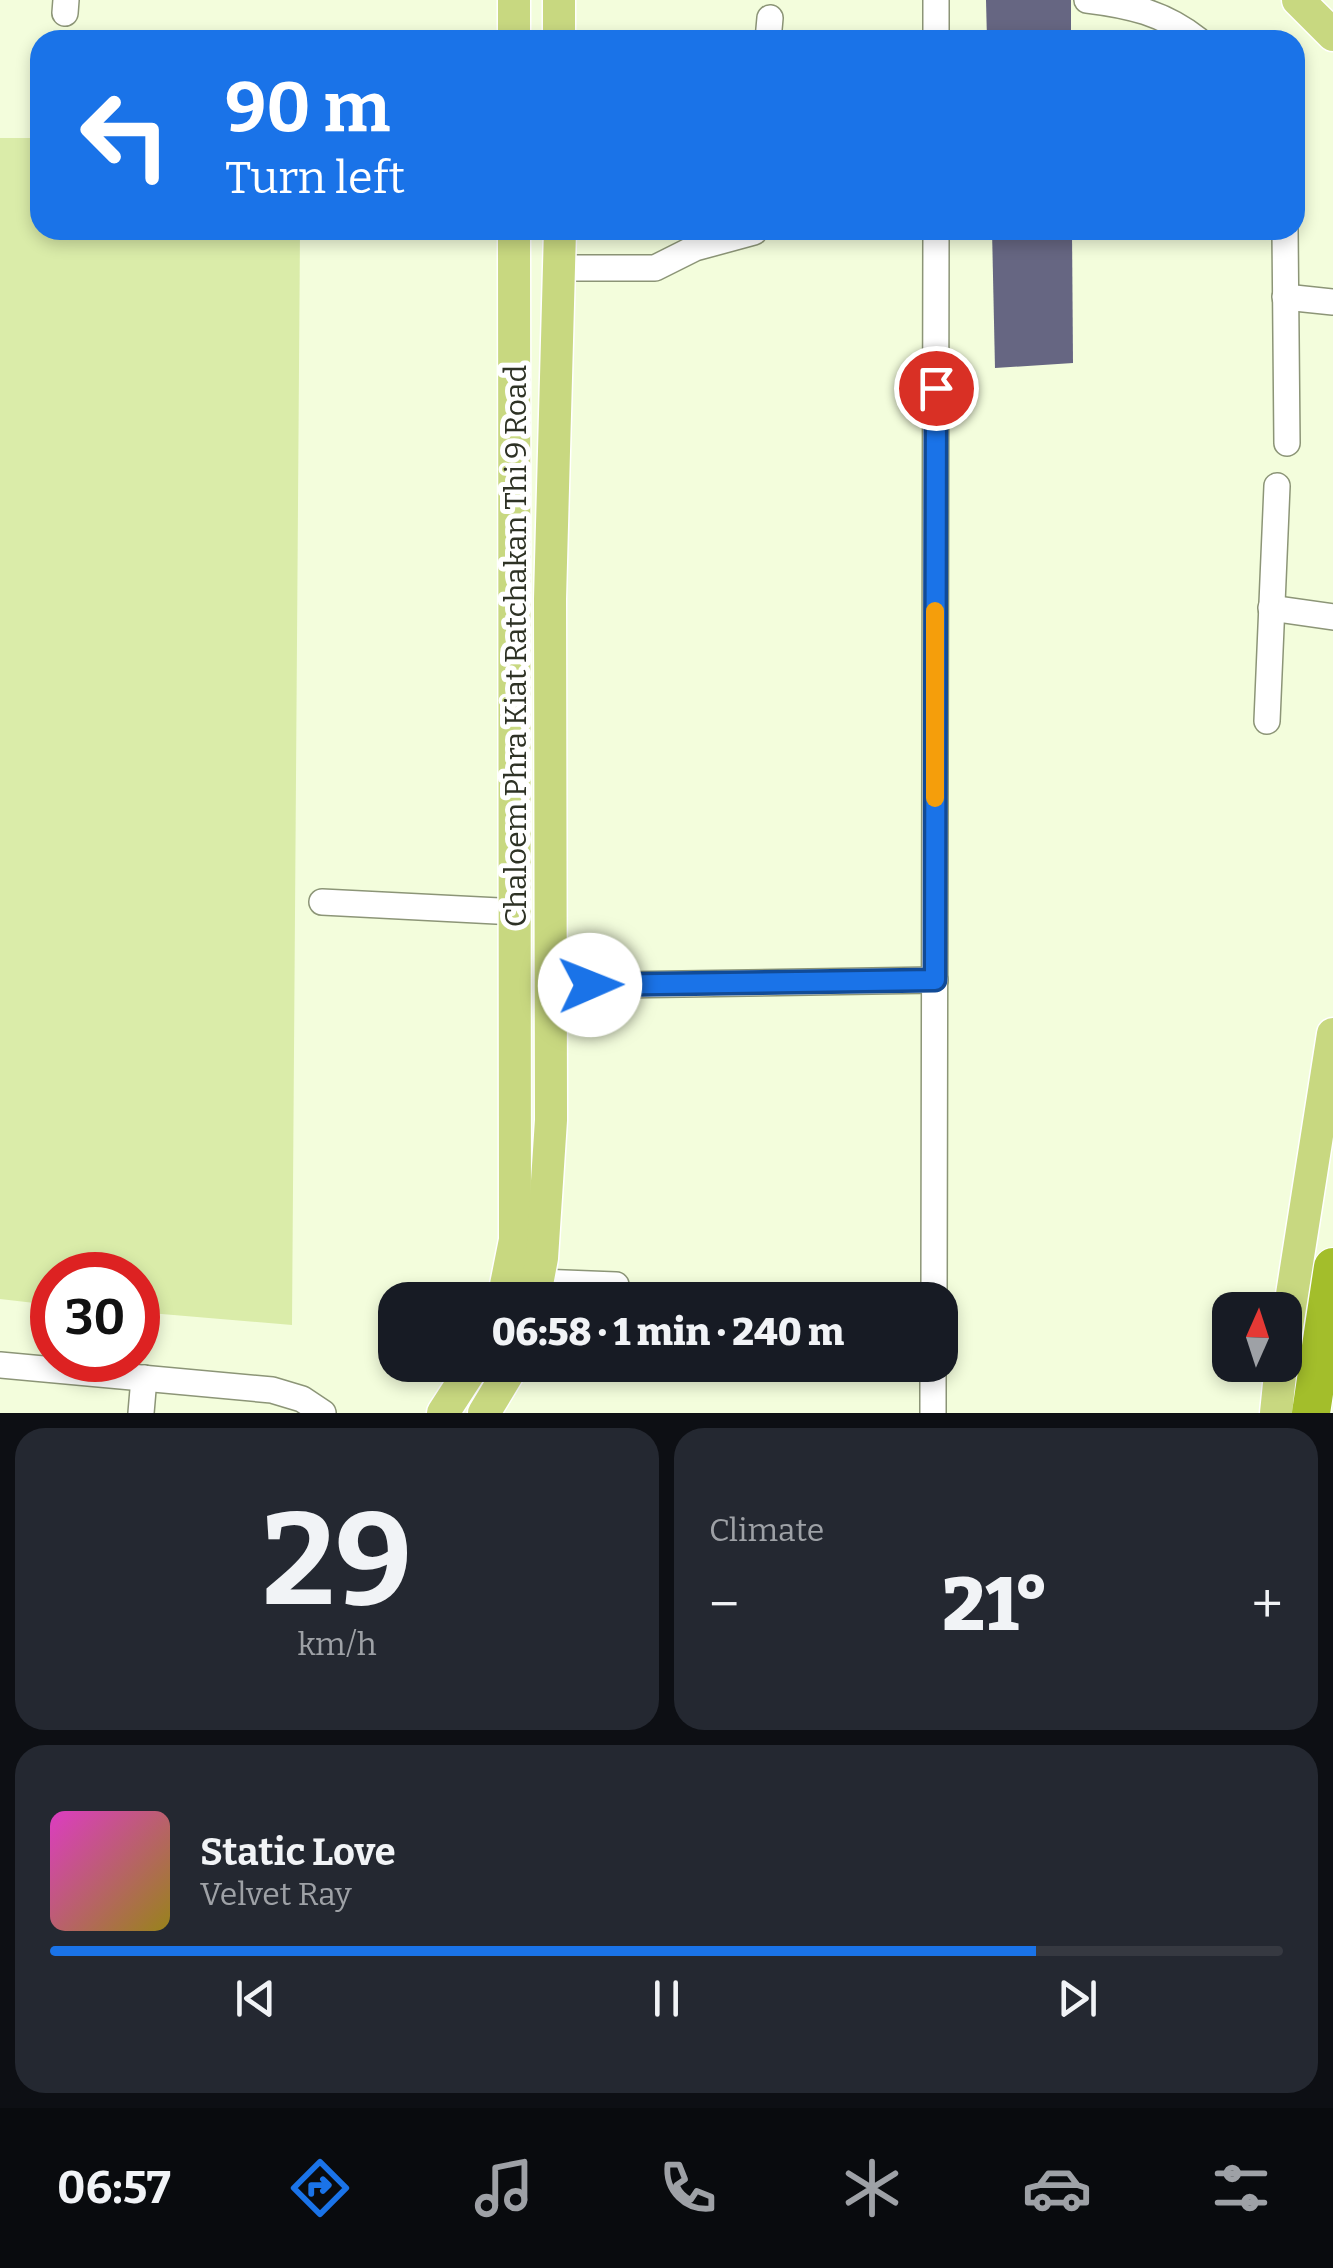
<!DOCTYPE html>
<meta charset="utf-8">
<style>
:root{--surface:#171b24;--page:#242831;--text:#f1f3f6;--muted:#9ea1a6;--line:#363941;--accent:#1a73e8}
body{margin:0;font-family:Bitter,serif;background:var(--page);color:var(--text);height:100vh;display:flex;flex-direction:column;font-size:38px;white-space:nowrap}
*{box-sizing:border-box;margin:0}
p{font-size:32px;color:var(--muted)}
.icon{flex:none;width:55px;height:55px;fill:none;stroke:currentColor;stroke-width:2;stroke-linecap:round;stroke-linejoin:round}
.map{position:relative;height:1413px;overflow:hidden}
.sheet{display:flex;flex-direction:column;gap:15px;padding:15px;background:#0d0f14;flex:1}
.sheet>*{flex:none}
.top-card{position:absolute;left:30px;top:30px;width:1275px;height:210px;border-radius:30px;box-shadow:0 5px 15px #0003;background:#1a73e8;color:#fff;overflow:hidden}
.needle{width:65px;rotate:3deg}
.buttons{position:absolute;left:1212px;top:1292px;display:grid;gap:20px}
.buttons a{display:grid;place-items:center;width:90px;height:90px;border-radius:20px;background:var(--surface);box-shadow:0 5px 15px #0003;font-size:50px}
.speed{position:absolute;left:30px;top:1252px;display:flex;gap:20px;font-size:50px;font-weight:700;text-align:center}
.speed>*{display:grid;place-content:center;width:130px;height:130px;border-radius:50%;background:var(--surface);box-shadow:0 5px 15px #0003;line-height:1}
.speed .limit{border:15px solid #d22;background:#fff;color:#111}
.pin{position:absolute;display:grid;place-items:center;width:85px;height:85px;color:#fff;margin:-42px;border:5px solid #fff;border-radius:50%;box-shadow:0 2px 10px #0007}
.me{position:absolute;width:110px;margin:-55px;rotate:89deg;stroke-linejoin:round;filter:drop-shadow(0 0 8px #0008)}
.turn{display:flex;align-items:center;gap:35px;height:210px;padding:0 30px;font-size:45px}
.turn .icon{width:130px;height:130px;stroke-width:2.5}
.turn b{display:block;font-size:70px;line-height:85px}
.big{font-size:75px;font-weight:800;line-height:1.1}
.sheet .widget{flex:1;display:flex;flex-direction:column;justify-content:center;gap:15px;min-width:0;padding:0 35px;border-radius:30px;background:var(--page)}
.sheet .dial{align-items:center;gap:0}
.dial b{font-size:130px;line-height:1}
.song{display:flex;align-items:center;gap:30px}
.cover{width:120px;height:120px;border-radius:15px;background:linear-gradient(135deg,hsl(310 70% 55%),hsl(50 70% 35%))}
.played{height:10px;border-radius:5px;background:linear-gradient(90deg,var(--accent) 80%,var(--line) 80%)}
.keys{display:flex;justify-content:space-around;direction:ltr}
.heat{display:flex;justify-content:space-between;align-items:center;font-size:55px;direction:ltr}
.sheet .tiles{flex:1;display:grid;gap:15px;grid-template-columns:1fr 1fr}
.widget:last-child{grid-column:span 2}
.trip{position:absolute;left:378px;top:1282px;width:580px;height:100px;border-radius:30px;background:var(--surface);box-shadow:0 5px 15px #0003;font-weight:800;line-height:100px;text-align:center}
.tab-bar{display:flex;height:160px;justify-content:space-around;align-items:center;background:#090b0e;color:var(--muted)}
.tab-bar .icon{width:70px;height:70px}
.tab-bar .active{color:var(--accent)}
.tab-bar b{font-size:45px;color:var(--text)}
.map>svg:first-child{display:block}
.green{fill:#daeca9}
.building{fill:#666682}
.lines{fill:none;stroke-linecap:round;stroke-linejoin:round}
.minor-casing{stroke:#8c9577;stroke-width:28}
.major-casing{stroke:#fff;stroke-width:35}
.highway-casing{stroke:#fff;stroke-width:40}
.minor{stroke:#fff;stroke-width:25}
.major{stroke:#c8d880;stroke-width:32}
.highway{stroke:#a3be2b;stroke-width:38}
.route-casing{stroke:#114b97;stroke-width:25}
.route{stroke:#1a73e8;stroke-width:18}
.slow{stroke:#f59e0b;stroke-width:18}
.labels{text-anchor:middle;stroke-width:10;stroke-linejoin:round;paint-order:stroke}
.street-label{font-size:30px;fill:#2e3225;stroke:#fff}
</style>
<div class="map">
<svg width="1333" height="1413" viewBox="0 0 1333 1413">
<rect width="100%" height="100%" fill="#f3fddc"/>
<polygon class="green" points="0,138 40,138 40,230 300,230 292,1325 138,1312 138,1275 52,1275 52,1305 0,1299"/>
<g class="building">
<polygon points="986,0 1071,0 1071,40 987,40"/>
<polygon points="992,230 1072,230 1073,363 995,368"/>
</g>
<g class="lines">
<defs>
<g id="minor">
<path d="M1087,0C1129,5 1164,13 1198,40"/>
<polyline points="65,13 66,0"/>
<polyline points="768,40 770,18"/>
<polyline points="936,40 936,0"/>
<polyline points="1285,230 1287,443"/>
<polyline points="560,268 655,268 695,248 754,232"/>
<polyline points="1285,297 1333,302"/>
<polyline points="1271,608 1333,617"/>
<polyline points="1267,721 1277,486"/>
<polyline points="322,902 517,912"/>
<polyline points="552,986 935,980"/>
<polyline points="539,1282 616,1285"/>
<polyline points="934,1300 936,230"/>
<polyline points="0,1365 272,1390 302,1399 323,1413"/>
<polyline points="141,1413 144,1378"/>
<polyline points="933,1413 933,1365"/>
</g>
<g id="major">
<polyline points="559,0 559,40"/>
<polyline points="1298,0 1333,35"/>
<polyline points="514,40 514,0"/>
<polyline points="503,1300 515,1240 514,230"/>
<polyline points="534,1300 542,1258 551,1120 550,599 560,230"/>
<polyline points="1285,1339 1333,1034"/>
<polyline points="443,1413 474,1365"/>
<polyline points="484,1413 513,1365"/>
<polyline points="1276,1413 1281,1365"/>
</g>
<polyline id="highway" points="1311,1413 1333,1267"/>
</defs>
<use href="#minor" class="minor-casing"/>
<use href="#major" class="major-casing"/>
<use href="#highway" class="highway-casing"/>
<use href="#minor" class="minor"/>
<use href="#major" class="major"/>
<use href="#highway" class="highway"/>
</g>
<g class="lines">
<defs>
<polyline id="route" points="590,985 935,980 936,388"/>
</defs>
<use href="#route" class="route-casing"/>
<use href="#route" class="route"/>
<polyline class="slow" points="935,798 935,611"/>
</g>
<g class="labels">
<g class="street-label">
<text transform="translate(516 646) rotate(-90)" y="10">Chaloem Phra Kiat Ratchakan Thi 9 Road</text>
</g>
</g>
</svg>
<div class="buttons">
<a><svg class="needle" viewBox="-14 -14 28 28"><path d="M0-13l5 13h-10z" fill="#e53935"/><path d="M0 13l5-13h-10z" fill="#9ea1a6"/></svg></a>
</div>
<div class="speed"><div class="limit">30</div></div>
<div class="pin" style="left:936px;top:388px;background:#d93025"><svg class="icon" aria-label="arrive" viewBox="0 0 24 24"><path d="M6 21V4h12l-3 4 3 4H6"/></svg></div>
<svg class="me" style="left:590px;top:985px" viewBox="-20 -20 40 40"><circle r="19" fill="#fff"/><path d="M0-13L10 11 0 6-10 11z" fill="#1a73e8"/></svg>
<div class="trip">06:58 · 1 min · 240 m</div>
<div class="top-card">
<div class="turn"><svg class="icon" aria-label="left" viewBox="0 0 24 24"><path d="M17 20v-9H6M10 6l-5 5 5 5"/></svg><div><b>90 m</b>Turn left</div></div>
</div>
</div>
<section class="sheet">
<div class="tiles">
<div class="widget dial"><b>29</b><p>km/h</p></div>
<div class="widget"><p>Climate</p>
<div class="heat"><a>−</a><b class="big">21°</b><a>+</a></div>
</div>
<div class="widget">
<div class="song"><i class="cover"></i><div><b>Static Love</b><p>Velvet Ray</p></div></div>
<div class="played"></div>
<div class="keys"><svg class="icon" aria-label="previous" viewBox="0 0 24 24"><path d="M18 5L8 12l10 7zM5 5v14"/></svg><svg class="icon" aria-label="pause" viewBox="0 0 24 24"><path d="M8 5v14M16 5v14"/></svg><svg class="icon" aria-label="next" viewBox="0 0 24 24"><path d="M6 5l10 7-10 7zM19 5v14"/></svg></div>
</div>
</div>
</section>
<nav class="tab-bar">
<b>06:57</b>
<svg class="icon active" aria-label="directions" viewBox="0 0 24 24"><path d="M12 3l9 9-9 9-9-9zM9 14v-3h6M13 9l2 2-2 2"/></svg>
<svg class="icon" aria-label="music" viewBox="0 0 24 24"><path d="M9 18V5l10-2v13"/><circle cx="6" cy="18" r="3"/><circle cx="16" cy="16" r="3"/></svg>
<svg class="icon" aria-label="phone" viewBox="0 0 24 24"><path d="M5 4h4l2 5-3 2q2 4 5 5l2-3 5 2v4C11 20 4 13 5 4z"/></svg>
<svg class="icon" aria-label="climate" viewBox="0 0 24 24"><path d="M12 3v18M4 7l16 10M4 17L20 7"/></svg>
<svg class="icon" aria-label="car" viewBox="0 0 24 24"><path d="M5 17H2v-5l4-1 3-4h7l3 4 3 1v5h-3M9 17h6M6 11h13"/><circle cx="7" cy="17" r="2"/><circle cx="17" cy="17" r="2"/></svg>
<svg class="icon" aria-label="filters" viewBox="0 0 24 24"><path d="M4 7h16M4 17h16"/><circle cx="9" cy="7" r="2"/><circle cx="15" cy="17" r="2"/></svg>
</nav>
